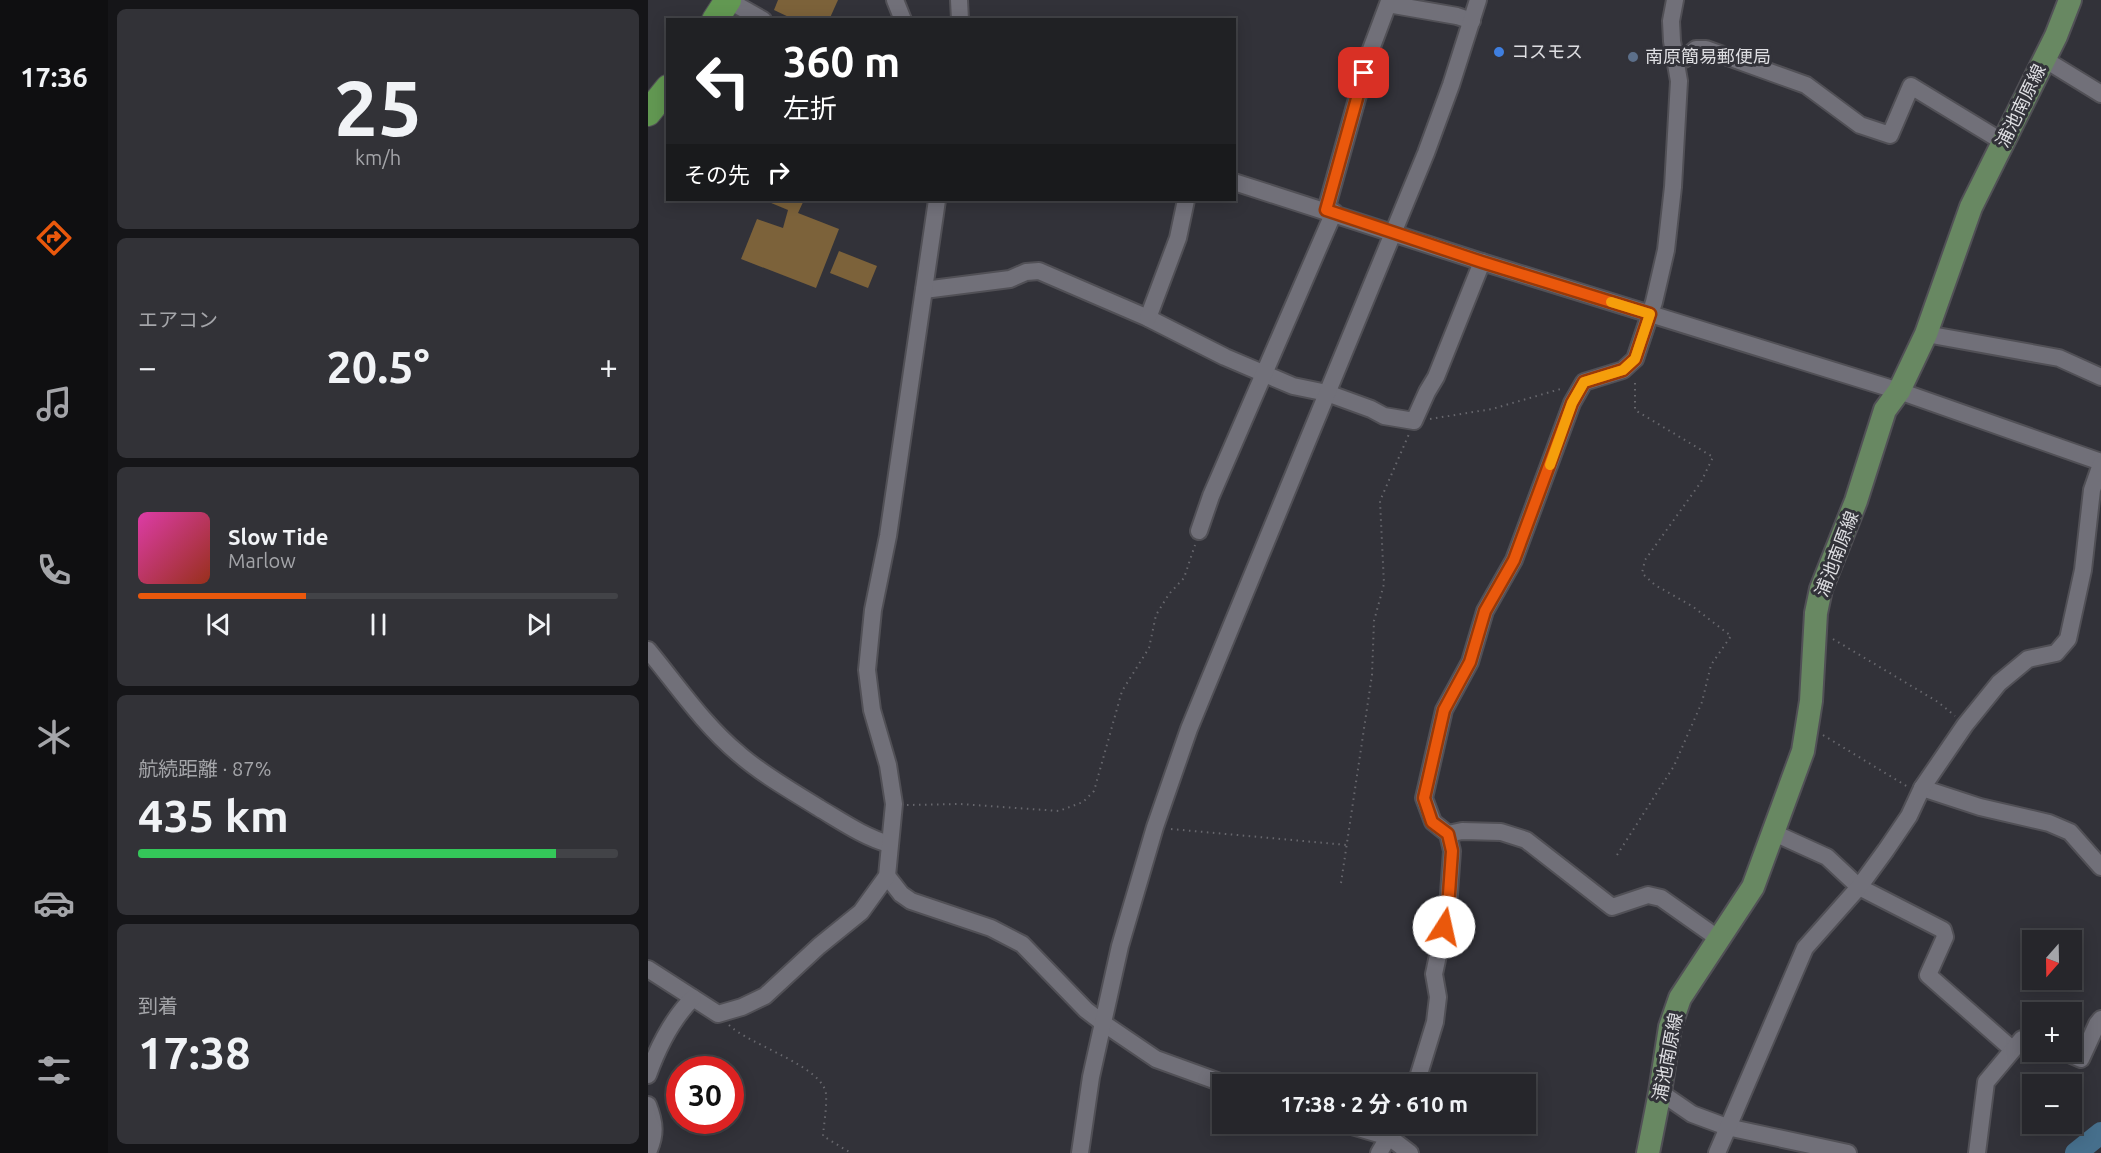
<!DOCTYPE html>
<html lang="ja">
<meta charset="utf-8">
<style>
:root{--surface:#26262b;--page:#323237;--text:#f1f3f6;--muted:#a4a5a9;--line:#424347;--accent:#ea580c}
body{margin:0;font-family:Ubuntu,"Noto Sans JP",sans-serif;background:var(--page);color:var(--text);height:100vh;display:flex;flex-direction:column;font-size:22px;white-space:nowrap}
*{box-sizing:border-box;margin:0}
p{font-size:20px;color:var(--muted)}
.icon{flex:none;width:33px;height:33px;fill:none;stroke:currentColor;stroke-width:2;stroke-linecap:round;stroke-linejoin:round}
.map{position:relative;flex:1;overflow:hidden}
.drawer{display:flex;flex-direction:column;gap:9px;padding:9px;background:#151518;width:540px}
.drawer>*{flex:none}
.guide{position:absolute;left:18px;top:18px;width:570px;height:183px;border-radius:0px;box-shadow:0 3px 15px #0003,0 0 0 2px var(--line);background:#202124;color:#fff;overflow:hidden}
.needle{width:39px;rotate:200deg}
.fabs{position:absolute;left:1374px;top:930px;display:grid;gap:12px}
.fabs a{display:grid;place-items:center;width:60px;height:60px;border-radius:0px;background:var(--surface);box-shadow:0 3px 15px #0003,0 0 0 2px var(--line);font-size:30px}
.speed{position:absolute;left:18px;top:1056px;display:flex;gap:12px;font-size:30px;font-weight:700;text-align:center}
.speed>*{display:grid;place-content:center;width:78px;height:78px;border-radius:50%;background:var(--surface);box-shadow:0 3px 15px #0003,0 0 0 2px var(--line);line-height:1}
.speed .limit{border:9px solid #d22;background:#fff;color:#111}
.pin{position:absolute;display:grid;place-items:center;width:51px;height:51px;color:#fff;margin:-26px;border-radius:12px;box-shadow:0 3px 9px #0006}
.me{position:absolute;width:66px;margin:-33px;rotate:10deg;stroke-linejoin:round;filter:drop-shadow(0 0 4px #0008)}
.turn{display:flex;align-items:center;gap:21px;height:126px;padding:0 18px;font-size:27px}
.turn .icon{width:78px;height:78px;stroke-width:2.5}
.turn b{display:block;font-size:42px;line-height:51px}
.then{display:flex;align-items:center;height:57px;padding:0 18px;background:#0003;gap:12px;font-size:22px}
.big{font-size:45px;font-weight:700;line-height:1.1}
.drawer .widget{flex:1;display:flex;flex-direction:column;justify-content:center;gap:9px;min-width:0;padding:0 21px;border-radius:9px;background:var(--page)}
.drawer .dial{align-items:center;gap:0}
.dial b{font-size:78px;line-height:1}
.song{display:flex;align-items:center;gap:18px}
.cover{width:72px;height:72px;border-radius:9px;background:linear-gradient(135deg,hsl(320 70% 55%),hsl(10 70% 35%))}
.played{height:6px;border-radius:3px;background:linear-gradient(90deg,var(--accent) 35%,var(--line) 35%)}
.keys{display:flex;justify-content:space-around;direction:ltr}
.heat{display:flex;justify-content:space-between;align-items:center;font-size:33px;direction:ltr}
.charge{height:9px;border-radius:4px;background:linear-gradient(90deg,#34c759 87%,var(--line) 0)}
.trip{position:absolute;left:564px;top:1074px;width:324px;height:60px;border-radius:0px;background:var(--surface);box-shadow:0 3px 15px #0003,0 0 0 2px var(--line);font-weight:700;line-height:60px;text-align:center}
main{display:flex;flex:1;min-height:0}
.dock{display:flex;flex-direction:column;width:108px;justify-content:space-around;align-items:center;background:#0f0f11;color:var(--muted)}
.dock .icon{width:42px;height:42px}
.dock .selected{color:var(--accent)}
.dock b{font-size:27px;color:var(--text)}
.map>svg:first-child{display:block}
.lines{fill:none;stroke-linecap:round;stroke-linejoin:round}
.river{stroke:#466f8c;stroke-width:22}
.building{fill:#7c623a}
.minor-casing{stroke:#515056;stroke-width:20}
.major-casing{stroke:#515056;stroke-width:26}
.highway-casing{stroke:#515056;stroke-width:28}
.path{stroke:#67676d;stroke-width:2;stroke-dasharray:1.5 4.5;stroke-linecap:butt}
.minor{stroke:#717079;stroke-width:16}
.major{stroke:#688862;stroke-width:22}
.highway{stroke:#629852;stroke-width:26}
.route-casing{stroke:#983908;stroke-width:15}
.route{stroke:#ea580c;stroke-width:10}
.slow{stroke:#f59e0b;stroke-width:10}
.shop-dot{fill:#3f7fe0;stroke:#323239;stroke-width:2}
.service-dot{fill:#5c6f8a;stroke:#323239;stroke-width:2}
.labels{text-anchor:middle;stroke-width:6;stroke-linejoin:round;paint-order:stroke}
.poi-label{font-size:18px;fill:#dedee2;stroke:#323239;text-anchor:start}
.street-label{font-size:18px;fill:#dedee2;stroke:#323239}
</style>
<main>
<nav class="dock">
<b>17:36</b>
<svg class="icon selected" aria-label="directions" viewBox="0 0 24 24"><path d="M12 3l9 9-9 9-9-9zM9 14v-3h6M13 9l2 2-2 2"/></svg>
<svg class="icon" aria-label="music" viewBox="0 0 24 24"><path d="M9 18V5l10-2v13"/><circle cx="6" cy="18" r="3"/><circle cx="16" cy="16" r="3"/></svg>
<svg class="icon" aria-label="phone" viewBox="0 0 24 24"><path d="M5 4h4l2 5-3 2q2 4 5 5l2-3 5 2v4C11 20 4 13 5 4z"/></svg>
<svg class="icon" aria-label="climate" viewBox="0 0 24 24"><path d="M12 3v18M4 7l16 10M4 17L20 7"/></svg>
<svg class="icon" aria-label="car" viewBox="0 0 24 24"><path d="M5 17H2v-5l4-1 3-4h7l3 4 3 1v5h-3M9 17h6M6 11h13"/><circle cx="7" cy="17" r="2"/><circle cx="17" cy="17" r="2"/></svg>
<svg class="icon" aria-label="filters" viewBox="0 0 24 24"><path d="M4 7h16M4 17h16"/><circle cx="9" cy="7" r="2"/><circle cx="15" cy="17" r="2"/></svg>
</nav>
<section class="drawer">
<div class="widget dial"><b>25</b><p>km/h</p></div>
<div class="widget"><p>エアコン</p>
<div class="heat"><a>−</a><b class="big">20.5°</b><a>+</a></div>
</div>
<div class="widget">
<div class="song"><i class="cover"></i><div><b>Slow Tide</b><p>Marlow</p></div></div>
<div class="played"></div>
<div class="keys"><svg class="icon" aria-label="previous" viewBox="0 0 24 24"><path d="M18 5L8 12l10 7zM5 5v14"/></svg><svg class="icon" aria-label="pause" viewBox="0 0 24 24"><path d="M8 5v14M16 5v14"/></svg><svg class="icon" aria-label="next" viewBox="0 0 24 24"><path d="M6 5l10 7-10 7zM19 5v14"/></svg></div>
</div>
<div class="widget"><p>航続距離 · 87%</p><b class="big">435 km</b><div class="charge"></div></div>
<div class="widget"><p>到着</p><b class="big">17:38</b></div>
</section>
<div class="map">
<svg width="1453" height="1153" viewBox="0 0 1453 1153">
<rect width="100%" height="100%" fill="#323239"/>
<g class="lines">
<polyline class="river" points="1428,1153 1453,1133"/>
</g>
<g class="building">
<polygon points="130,0 190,0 181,20 147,20 126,10"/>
<polygon points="116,200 156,200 150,213 191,229 168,288 93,259 109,219 135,228 140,210"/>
<polygon points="191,251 229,266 220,288 182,273"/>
</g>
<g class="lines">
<defs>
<g id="minor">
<polyline points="80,0 115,20"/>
<polyline points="247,0 255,20"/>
<polyline points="311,0 312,20"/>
<polyline points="1396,59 1453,94"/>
<polyline points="1029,60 1036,59 1048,49 1058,49 1158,85 1212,125 1242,135 1263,86 1355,142"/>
<polyline points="586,182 834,262 1251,391 1453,462"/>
<polyline points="678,210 722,52 740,4 809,16 824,21"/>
<polyline points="276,290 362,279 378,272 391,271 500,318 577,357 645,386 679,393 723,409 736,416 766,421 779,392 788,377 834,262"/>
<polyline points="500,318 530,238 538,200"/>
<polyline points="1278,334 1411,358 1453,377"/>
<polyline points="551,531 563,496 686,212"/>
<path d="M0,650C29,685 55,724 91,754C115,775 144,791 171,808C193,821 216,837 241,844"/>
<polyline points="1274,788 1332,807 1401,823 1422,832 1453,867"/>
<polyline points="1126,833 1179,857 1211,887 1295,930 1297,937 1280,975 1364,1049"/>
<polyline points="800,834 814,831 853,832 878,840 964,907 1000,895 1013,898 1071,939"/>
<polyline points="239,876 253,894 263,901 343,928 374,944 438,1010 455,1023 508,1059 577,1084"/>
<polyline points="0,969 70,1014 94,1007 117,996 171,946 213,912 239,876 246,804 240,765 224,710 219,670 225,610 240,536 289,200"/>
<polyline points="1417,1052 1433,1059 1449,1024 1453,1019"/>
<path d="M0,1075C10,1047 24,1019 45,998"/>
<polyline points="768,1084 787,1022 790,997 786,974 800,908 804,851 800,834 785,822 776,798 796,710 822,662 837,611 866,560 924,403 936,382 975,370 987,359 1006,302 1018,250 1025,187 1031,81 1024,41 1023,21 1027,0"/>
<polyline points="1012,1092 1044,1114 1079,1127 1200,1153"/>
<path d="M0,1105C7,1123 8,1135 0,1152"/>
<polyline points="697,1124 741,1137 762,1153"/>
<polyline points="432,1153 443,1077 472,946 507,827 541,729 778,153 803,85 830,0"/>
<polyline points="731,1153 748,1124"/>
<polyline points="1069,1153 1157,948 1211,887 1238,850 1261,816 1274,788 1317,725 1351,683 1380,659 1408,653 1420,639 1435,570 1444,490 1453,464"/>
<polyline points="1329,1153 1338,1082 1374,1039 1384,1039"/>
</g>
<polyline id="major" points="1000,1153 1012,1092 1022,1027 1032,998 1105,887 1155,751 1163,701 1168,613 1173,589 1208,501 1237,410 1251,391 1278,334 1323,207 1408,36 1422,0"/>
<g id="highway">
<polyline points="67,20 80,0"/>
<polyline points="0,113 20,88"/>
</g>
</defs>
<use href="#minor" class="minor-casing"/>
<use href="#major" class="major-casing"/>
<use href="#highway" class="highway-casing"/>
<g class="path">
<polyline points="782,419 844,409 916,388"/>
<polyline points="1185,639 1290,702 1307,716"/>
<polyline points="1175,735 1260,787"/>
<polyline points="259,805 312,804 411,811 435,802 446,791 474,691 501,648 508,615 521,594 536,578 547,545"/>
<polyline points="523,829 699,845"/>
<polyline points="969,855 1026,766 1054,702 1063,665 1083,636 1044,606 1007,585 994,573 997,560 1053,482 1065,457 987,410 987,379"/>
<polyline points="693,883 724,675 726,621 736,584 732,501 761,434"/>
<path d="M81,1025C101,1045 175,1066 178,1094C179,1107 176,1123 175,1136L203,1153"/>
</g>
<use href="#minor" class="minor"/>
<use href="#major" class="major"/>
<use href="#highway" class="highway"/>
</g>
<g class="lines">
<defs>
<polyline id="route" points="716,73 678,210 834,262 1002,314 987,359 975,370 936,382 924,403 866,560 837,611 822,662 796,710 776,798 784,822 800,834 804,851 800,908 796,927"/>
</defs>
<use href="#route" class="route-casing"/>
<use href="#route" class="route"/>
<polyline class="slow" points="902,465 924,403 936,382 975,370 987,359 1002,314 963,302"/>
</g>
<circle class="shop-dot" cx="851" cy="52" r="6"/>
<circle class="service-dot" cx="985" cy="57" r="6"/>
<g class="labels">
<g class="poi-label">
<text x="863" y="58">コスモス</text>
<text x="997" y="63">南原簡易郵便局</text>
</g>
<g class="street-label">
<text transform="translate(1373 106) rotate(-64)" y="6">浦池南原線</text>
<text transform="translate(1189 554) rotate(-69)" y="6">浦池南原線</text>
<text transform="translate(1020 1057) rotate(-79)" y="6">浦池南原線</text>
</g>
</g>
</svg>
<div class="fabs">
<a><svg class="needle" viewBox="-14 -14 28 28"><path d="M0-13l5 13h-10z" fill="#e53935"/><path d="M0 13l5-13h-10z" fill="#a4a5a9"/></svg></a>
<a>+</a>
<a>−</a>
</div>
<div class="speed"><div class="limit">30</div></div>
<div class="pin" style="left:716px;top:73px;background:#d93025"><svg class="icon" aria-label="arrive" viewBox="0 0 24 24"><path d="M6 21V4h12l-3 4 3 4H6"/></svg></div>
<svg class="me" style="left:796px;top:927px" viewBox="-20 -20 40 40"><circle r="19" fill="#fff"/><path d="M0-13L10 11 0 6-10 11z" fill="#ea580c"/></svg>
<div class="trip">17:38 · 2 分 · 610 m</div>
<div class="guide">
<div class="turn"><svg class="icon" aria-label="left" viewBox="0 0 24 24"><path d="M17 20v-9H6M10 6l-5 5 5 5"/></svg><div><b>360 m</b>左折</div></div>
<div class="then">その先<svg class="icon" aria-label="right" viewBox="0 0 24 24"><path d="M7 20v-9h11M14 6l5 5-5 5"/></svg></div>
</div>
</div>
</main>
